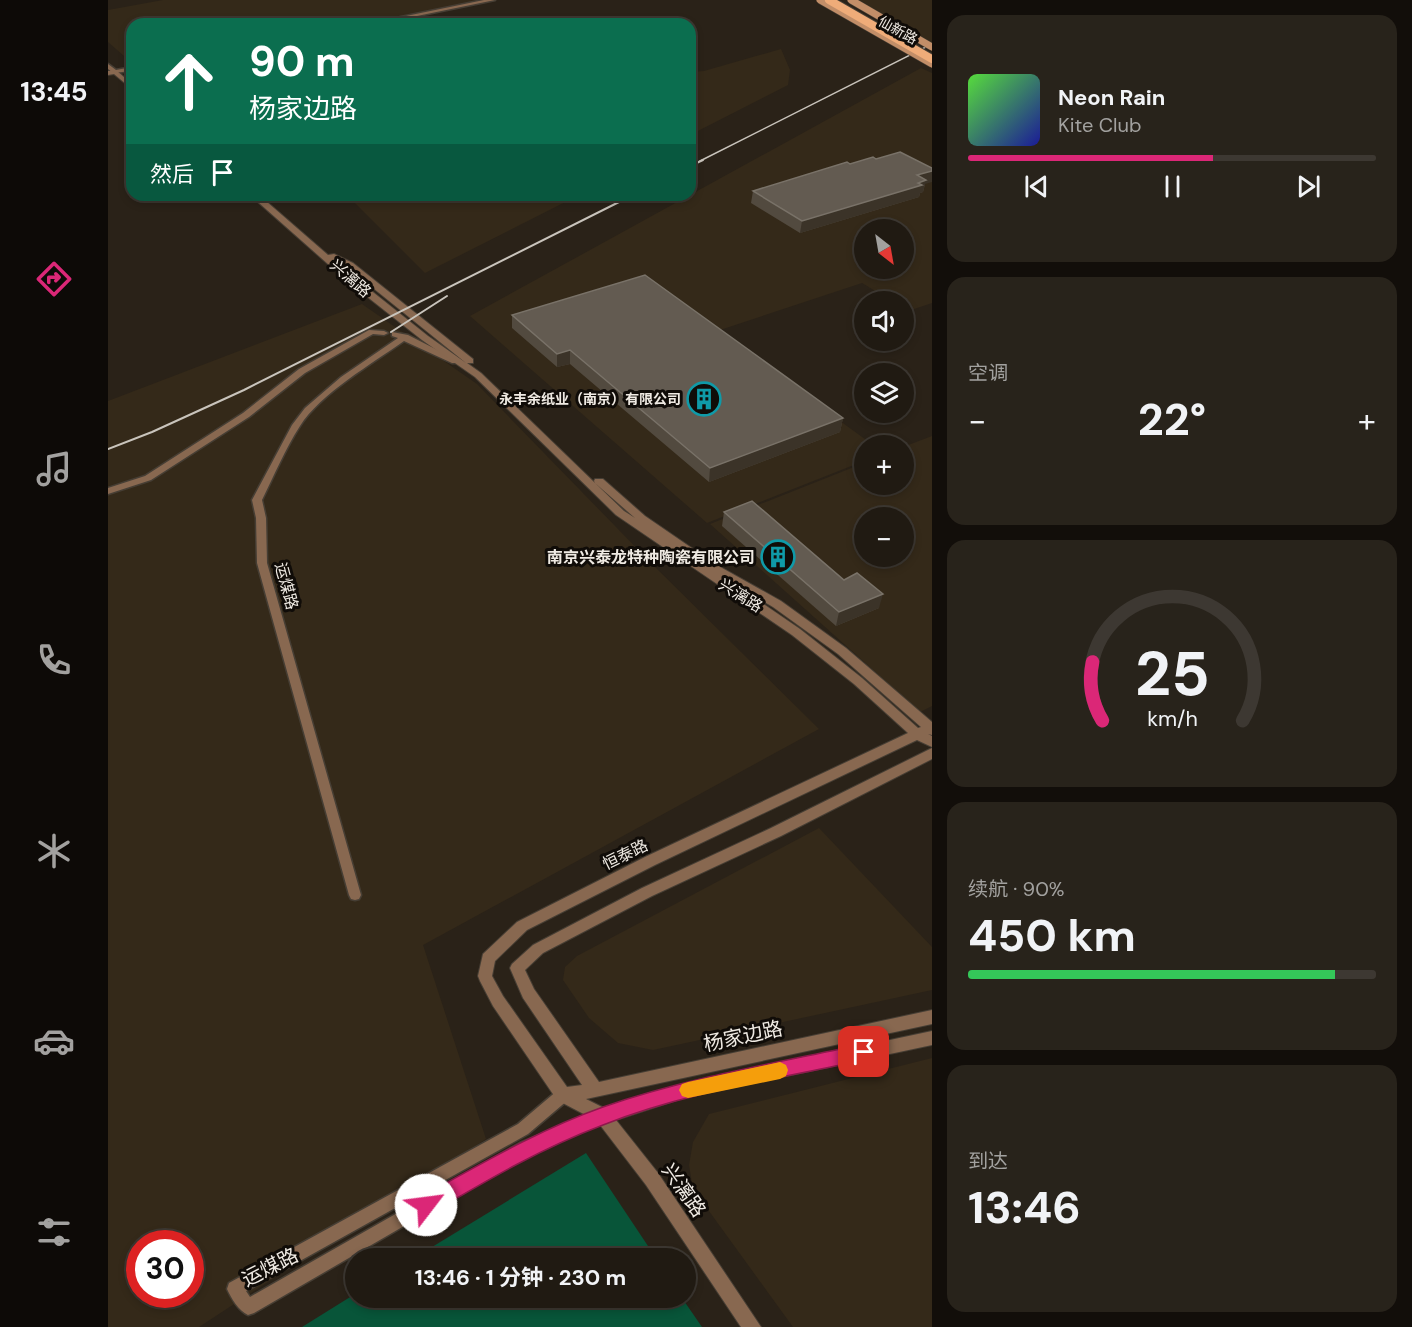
<!DOCTYPE html>
<html lang="zh">
<meta charset="utf-8">
<style>
:root{--surface:#201a12;--page:#28231b;--text:#f1f3f6;--muted:#a2a19f;--line:#3d3832;--accent:#db2777}
body{margin:0;font-family:"DM Sans","Noto Sans SC",sans-serif;background:var(--page);color:var(--text);height:100vh;display:flex;flex-direction:column;font-size:22px;white-space:nowrap}
*{box-sizing:border-box;margin:0}
p{font-size:20px;color:var(--muted)}
.icon{flex:none;width:33px;height:33px;fill:none;stroke:currentColor;stroke-width:2;stroke-linecap:round;stroke-linejoin:round}
.map{position:relative;flex:1;overflow:hidden}
.details{display:flex;flex-direction:column;gap:15px;padding:15px;background:#120e0a;width:480px}
.details>*{flex:none}
.banner{position:absolute;left:18px;top:18px;width:570px;height:183px;border-radius:18px;box-shadow:0 3px 9px #0003,0 0 0 2px var(--line);background:#0b6e4f;color:#fff;overflow:hidden}
.needle{width:39px;rotate:149deg}
.controls{position:absolute;left:746px;top:219px;display:grid;gap:12px}
.controls a{display:grid;place-items:center;width:60px;height:60px;border-radius:50%;background:var(--surface);box-shadow:0 3px 9px #0003,0 0 0 2px var(--line);font-size:30px}
.speed{position:absolute;left:18px;top:1230px;display:flex;gap:12px;font-size:30px;font-weight:700;text-align:center}
.speed>*{display:grid;place-content:center;width:78px;height:78px;border-radius:50%;background:var(--surface);box-shadow:0 3px 9px #0003,0 0 0 2px var(--line);line-height:1}
.speed .limit{border:9px solid #d22;background:#fff;color:#111}
.pin{position:absolute;display:grid;place-items:center;width:51px;height:51px;color:#fff;margin:-26px;border-radius:12px;box-shadow:0 3px 9px #0006}
.me{position:absolute;width:66px;margin:-33px;rotate:60deg;stroke-linejoin:round;filter:drop-shadow(0 0 4px #0008)}
.turn{display:flex;align-items:center;gap:21px;height:126px;padding:0 24px;font-size:27px}
.turn .icon{width:78px;height:78px;stroke-width:2.5}
.turn b{display:block;font-size:42px;line-height:51px}
.then{display:flex;align-items:center;height:57px;padding:0 24px;background:#0003;gap:12px;font-size:22px}
.big{font-size:45px;font-weight:700;line-height:1.1}
.details .widget{flex:1;display:flex;flex-direction:column;justify-content:center;gap:9px;min-width:0;padding:0 21px;border-radius:18px;background:var(--page)}
.details .dial{align-items:center;gap:0}
.dial svg{height:156px;overflow:visible;fill:none;stroke:var(--line);stroke-width:7;stroke-linecap:round;text-anchor:middle}
.dial text{fill:var(--text);stroke:none}
.song{display:flex;align-items:center;gap:18px}
.cover{width:72px;height:72px;border-radius:9px;background:linear-gradient(135deg,hsl(110 70% 55%),hsl(240 70% 35%))}
.played{height:6px;border-radius:3px;background:linear-gradient(90deg,var(--accent) 60%,var(--line) 60%)}
.keys{display:flex;justify-content:space-around;direction:ltr}
.heat{display:flex;justify-content:space-between;align-items:center;font-size:33px;direction:ltr}
.charge{height:9px;border-radius:4px;background:linear-gradient(90deg,#34c759 90%,var(--line) 0)}
.trip{position:absolute;left:237px;top:1248px;width:351px;height:60px;border-radius:30px;background:var(--surface);box-shadow:0 3px 9px #0003,0 0 0 2px var(--line);font-weight:700;line-height:60px;text-align:center}
main{display:flex;flex:1;min-height:0}
.menu{display:flex;flex-direction:column;width:108px;justify-content:space-around;align-items:center;background:#0d0a07;color:var(--muted)}
.menu .icon{width:42px;height:42px}
.menu .selected{color:var(--accent)}
.menu b{font-size:27px;color:var(--text)}
.map>svg:first-child{display:block}
.built{fill:#342919;fill-rule:evenodd}
.green{fill:#085539}
.lines{fill:none;stroke-linecap:round;stroke-linejoin:round}
.minor-casing{stroke:#463e34;stroke-width:3}
.tertiary-casing{stroke:#463e34;stroke-width:2}
.minor{fill:#886850;fill-rule:evenodd}
.tertiary{fill:#886850;fill-rule:evenodd}
.rail-far1{stroke:#c9c4bc;stroke-width:1.5}
.rail{stroke:#c9c4bc;stroke-width:2}
.secondary-bridge-casing{stroke:#463e34;stroke-width:8;stroke-linecap:butt}
.primary-bridge-casing{stroke:#463e34;stroke-width:10;stroke-linecap:butt}
.secondary-bridge{stroke:#c28e68;stroke-width:7}
.primary-bridge{stroke:#efac79;stroke-width:8}
.wall{fill:#524a3f}
.shaded-wall{fill:#3b3328}
.building{fill:#635b51;stroke:#797268;stroke-width:1.5}
.route{fill:#db2777;stroke:#8e194d;stroke-width:1.5}
.slow{fill:#f59e0b}
.labels{text-anchor:middle;stroke-width:6;stroke-linejoin:round;paint-order:stroke}
.far-street-label{font-size:14px;fill:#efeae3;stroke:#100c08}
.far-poi-label{font-size:14px;font-weight:bold;fill:#efeae3;stroke:#100c08;text-anchor:end}
.street-label{font-size:16px;fill:#efeae3;stroke:#100c08}
.poi-label{font-size:16px;font-weight:bold;fill:#efeae3;stroke:#100c08;text-anchor:end}
.near-street-label{font-size:20px;fill:#efeae3;stroke:#100c08}
</style>
<main>
<nav class="menu">
<b>13:45</b>
<svg class="icon selected" aria-label="directions" viewBox="0 0 24 24"><path d="M12 3l9 9-9 9-9-9zM9 14v-3h6M13 9l2 2-2 2"/></svg>
<svg class="icon" aria-label="music" viewBox="0 0 24 24"><path d="M9 18V5l10-2v13"/><circle cx="6" cy="18" r="3"/><circle cx="16" cy="16" r="3"/></svg>
<svg class="icon" aria-label="phone" viewBox="0 0 24 24"><path d="M5 4h4l2 5-3 2q2 4 5 5l2-3 5 2v4C11 20 4 13 5 4z"/></svg>
<svg class="icon" aria-label="climate" viewBox="0 0 24 24"><path d="M12 3v18M4 7l16 10M4 17L20 7"/></svg>
<svg class="icon" aria-label="car" viewBox="0 0 24 24"><path d="M5 17H2v-5l4-1 3-4h7l3 4 3 1v5h-3M9 17h6M6 11h13"/><circle cx="7" cy="17" r="2"/><circle cx="17" cy="17" r="2"/></svg>
<svg class="icon" aria-label="filters" viewBox="0 0 24 24"><path d="M4 7h16M4 17h16"/><circle cx="9" cy="7" r="2"/><circle cx="15" cy="17" r="2"/></svg>
</nav>
<div class="map">
<svg width="824" height="1327" viewBox="0 0 824 1327">
<rect width="100%" height="100%" fill="#2a2218"/>
<g class="built">
<polygon points="55,0 389,0 270,24 24,24 24,63 0,42 0,10"/>
<polygon points="751,0 824,0 824,44 781,19"/>
<polygon points="673,49 682,70 680,85 582,135 582,72 596,71"/>
<path d="M813,68L824,73V303L800,311L795,309V302L784,301L754,283L609,331L765,445L756,446V461L599,523L362,316ZM756,230H795V268H756Z"/>
<polygon points="239,195 471,195 317,273"/>
<path d="M254,304L369,384L543,563L711,729L315,945L378,1139L91,1327H0V401ZM32,1244H82V1294H32Z"/>
<path d="M824,436V706L812,712L602,524L756,463V484H795V447ZM756,518H795V556H756Z"/>
<polygon points="711,828 824,947 824,990 545,1050 510,1043 481,1018 455,980 457,967 469,956"/>
<polygon points="824,1058 824,1327 685,1327 585,1189 581,1165 585,1142 601,1114"/>
</g>
<g class="green">
<polygon points="478,1153 548,1258 306,1258"/>
<polygon points="247,1294 248,1298 574,1298 594,1327 194,1327"/>
</g>
<g class="lines">
<defs>
<g id="minor">
<polygon points="376,0 387,0 270,24 259,24"/>
<polygon points="0,64 8,70 24,67 24,71 5,73 0,69"/>
<polygon points="261,330 276,331 280,333 276,335 265,334 197,373 141,417 43,480 0,494 0,488 37,476 135,413 191,369"/>
<path d="M284,332L300,335L351,361L347,363H344L296,341C265,363 212,394 192,426C177,449 166,476 154,500L158,518L159,563L253,895L251,899L247,900L243,899L241,895L149,563L148,518L144,500L184,425L197,408L233,377L290,338L284,336Z"/>
<path d="M455,1089L460,1090L462,1095L460,1100L420,1134L138,1291L142,1297L412,1143L495,1109L500,1111L502,1116L500,1121L422,1153L146,1313L140,1315C131,1311 123,1298 119,1289L121,1283L410,1124L450,1090Z"/>
</g>
<g id="tertiary">
<polygon points="0,71 9,71 24,84 24,89 6,74 0,75"/>
<path d="M142,195H151L220,255L226,254L245,263L365,359V363H359L373,373L516,511L527,518L487,483L486,481L487,479H495L537,516L607,564L673,601L738,648L824,722V735L820,734L824,736V747L809,740L547,865L419,930L387,961L384,976L395,996L459,1087L474,1085L415,998L402,968L404,964L425,945L534,888L663,828L824,748V759L673,836L544,896L435,953L417,970L426,989L491,1082L824,1010V1024L478,1099L496,1108L575,1084L824,1031V1045L575,1098L508,1120L550,1173L653,1327H633L538,1185L489,1121L449,1100L385,1006L372,981L370,976L375,954L409,922L537,857L800,733L746,684L684,635L508,515L367,377L314,340L238,280ZM226,261L239,267L358,363L320,336ZM626,584L665,607L730,654L813,727L810,728L754,678L692,629Z"/>
</g>
</defs>
<use href="#minor" class="minor-casing"/>
<use href="#tertiary" class="tertiary-casing"/>
<use href="#minor" class="minor"/>
<use href="#tertiary" class="tertiary"/>
<polyline class="rail-far1" points="592,161 824,44"/>
<g class="rail">
<polyline points="582,166 595,160"/>
<polyline points="283,332 339,296"/>
<polyline points="0,449 44,432 136,390 525,195"/>
</g>
<defs>
<g id="secondary-bridge">
<polyline points="712,0 824,64"/>
<polyline points="743,0 824,47"/>
</g>
<polyline id="primary-bridge" points="721,0 824,59"/>
</defs>
<use href="#secondary-bridge" class="secondary-bridge-casing"/>
<use href="#primary-bridge" class="primary-bridge-casing"/>
<use href="#secondary-bridge" class="secondary-bridge"/>
<use href="#primary-bridge" class="primary-bridge"/>
</g>
<g class="wall">
<polygon points="742,164 817,184 815,192 812,193 811,197 692,233 643,203 645,191"/>
<polygon points="404,315 735,418 732,432 601,482 462,364 449,367 404,328"/>
<polygon points="616,512 736,580 771,608 728,626 614,526"/>
</g>
<g class="shaded-wall">
<polygon points="824,171 824,182 817,184 815,192 812,193 811,197 692,233 694,221 809,175"/>
<polygon points="462,350 462,364 449,367 449,354"/>
<polygon points="735,418 732,432 601,482 602,468"/>
<polygon points="775,594 771,608 728,626 731,612"/>
</g>
<g class="building">
<polygon points="792,152 824,168 824,171 809,175 818,180 810,183 814,185 694,221 645,191 739,162 742,164 765,157 768,159"/>
<polygon points="537,275 735,418 602,468 462,350 449,354 404,315"/>
<polygon points="644,501 736,580 749,573 775,594 731,612 616,512"/>
</g>
<path class="route" d="M756,1044L762,1047L765,1052L762,1058L756,1060C669,1079 578,1092 495,1125C434,1148 381,1179 325,1212L318,1214L311,1212L308,1205L311,1198C371,1165 430,1130 495,1107C579,1078 668,1063 756,1044Z"/>
<polygon class="slow" points="672,1062 678,1065 680,1070 678,1076 672,1079 580,1098 574,1096 571,1090 574,1084 580,1082"/>
<defs>
<symbol id="building-ring" viewBox="-11 -11 22 22"><circle r="9.5" fill="#100c08" stroke="#0f9aa8" stroke-width="1.5"/><path d="M-4-6H4V6H1V3H-1V6H-4ZM-2.5-4.3h1.7v1.8h-1.7ZM.8-4.3h1.7v1.8H.8ZM-2.5-1h1.7V.8h-1.7ZM.8-1h1.7V.8H.8Z" fill="#0f9aa8"/></symbol>
</defs>
<g fill-rule="evenodd">
<use href="#building-ring" x="577" y="380" width="38" height="38"/>
<use href="#building-ring" x="651" y="538" width="38" height="38"/>
</g>
<g class="labels">
<g class="far-street-label">
<text transform="translate(790 30) rotate(29)" y="5">仙新路</text>
</g>
<g class="far-poi-label">
<text x="573" y="404">永丰余纸业（南京）有限公司</text>
</g>
<g class="street-label">
<text transform="translate(243 278) rotate(41)" y="6">兴漓路</text>
<text transform="translate(179 586) rotate(75)" y="6">运煤路</text>
<text transform="translate(633 595) rotate(32)" y="6">兴漓路</text>
<text transform="translate(517 854) rotate(-26)" y="6">恒泰路</text>
</g>
<g class="poi-label">
<text x="647" y="563">南京兴泰龙特种陶瓷有限公司</text>
</g>
<g class="near-street-label">
<text transform="translate(635 1036) rotate(-12)" y="7">杨家边路</text>
<text transform="translate(576 1190) rotate(55)" y="7">兴漓路</text>
<text transform="translate(162 1267) rotate(-27)" y="7">运煤路</text>
</g>
</g>
</svg>
<div class="controls">
<a><svg class="needle" viewBox="-14 -14 28 28"><path d="M0-13l5 13h-10z" fill="#e53935"/><path d="M0 13l5-13h-10z" fill="#a2a19f"/></svg></a>
<a><svg class="icon" aria-label="sound" viewBox="0 0 24 24"><path d="M4 9h4l5-4v14l-5-4H4zM17 9q2 3 0 6"/></svg></a>
<a><svg class="icon" aria-label="layers" viewBox="0 0 24 24"><path d="M12 4l9 5-9 5-9-5zM3 14l9 5 9-5"/></svg></a>
<a>+</a>
<a>−</a>
</div>
<div class="speed"><div class="limit">30</div></div>
<div class="pin" style="left:756px;top:1052px;background:#d93025"><svg class="icon" aria-label="arrive" viewBox="0 0 24 24"><path d="M6 21V4h12l-3 4 3 4H6"/></svg></div>
<svg class="me" style="left:318px;top:1205px" viewBox="-20 -20 40 40"><circle r="19" fill="#fff"/><path d="M0-13L10 11 0 6-10 11z" fill="#db2777"/></svg>
<div class="trip">13:46 · 1 分钟 · 230 m</div>
<div class="banner">
<div class="turn"><svg class="icon" aria-label="ahead" viewBox="0 0 24 24"><path d="M12 20V5M6 11l6-6 6 6"/></svg><div><b>90 m</b>杨家边路</div></div>
<div class="then">然后<svg class="icon" aria-label="arrive" viewBox="0 0 24 24"><path d="M6 21V4h12l-3 4 3 4H6"/></svg></div>
</div>
</div>
<section class="details">
<div class="widget">
<div class="song"><i class="cover"></i><div><b>Neon Rain</b><p>Kite Club</p></div></div>
<div class="played"></div>
<div class="keys"><svg class="icon" aria-label="previous" viewBox="0 0 24 24"><path d="M18 5L8 12l10 7zM5 5v14"/></svg><svg class="icon" aria-label="pause" viewBox="0 0 24 24"><path d="M8 5v14M16 5v14"/></svg><svg class="icon" aria-label="next" viewBox="0 0 24 24"><path d="M6 5l10 7-10 7zM19 5v14"/></svg></div>
</div>
<div class="widget"><p>空调</p>
<div class="heat"><a>−</a><b class="big">22°</b><a>+</a></div>
</div>
<div class="widget dial"><svg viewBox="0 0 100 80">
<path d="M14 69A42 42 0 1 1 86 69"/>
<path d="M14 69A42 42 0 0 1 9 39" stroke="#db2777"/>
<text x="50" y="56" font-size="32" font-weight="700">25</text>
<text x="50" y="72" font-size="11">km/h</text>
</svg></div>
<div class="widget"><p>续航 · 90%</p><b class="big">450 km</b><div class="charge"></div></div>
<div class="widget"><p>到达</p><b class="big">13:46</b></div>
</section>
</main>
